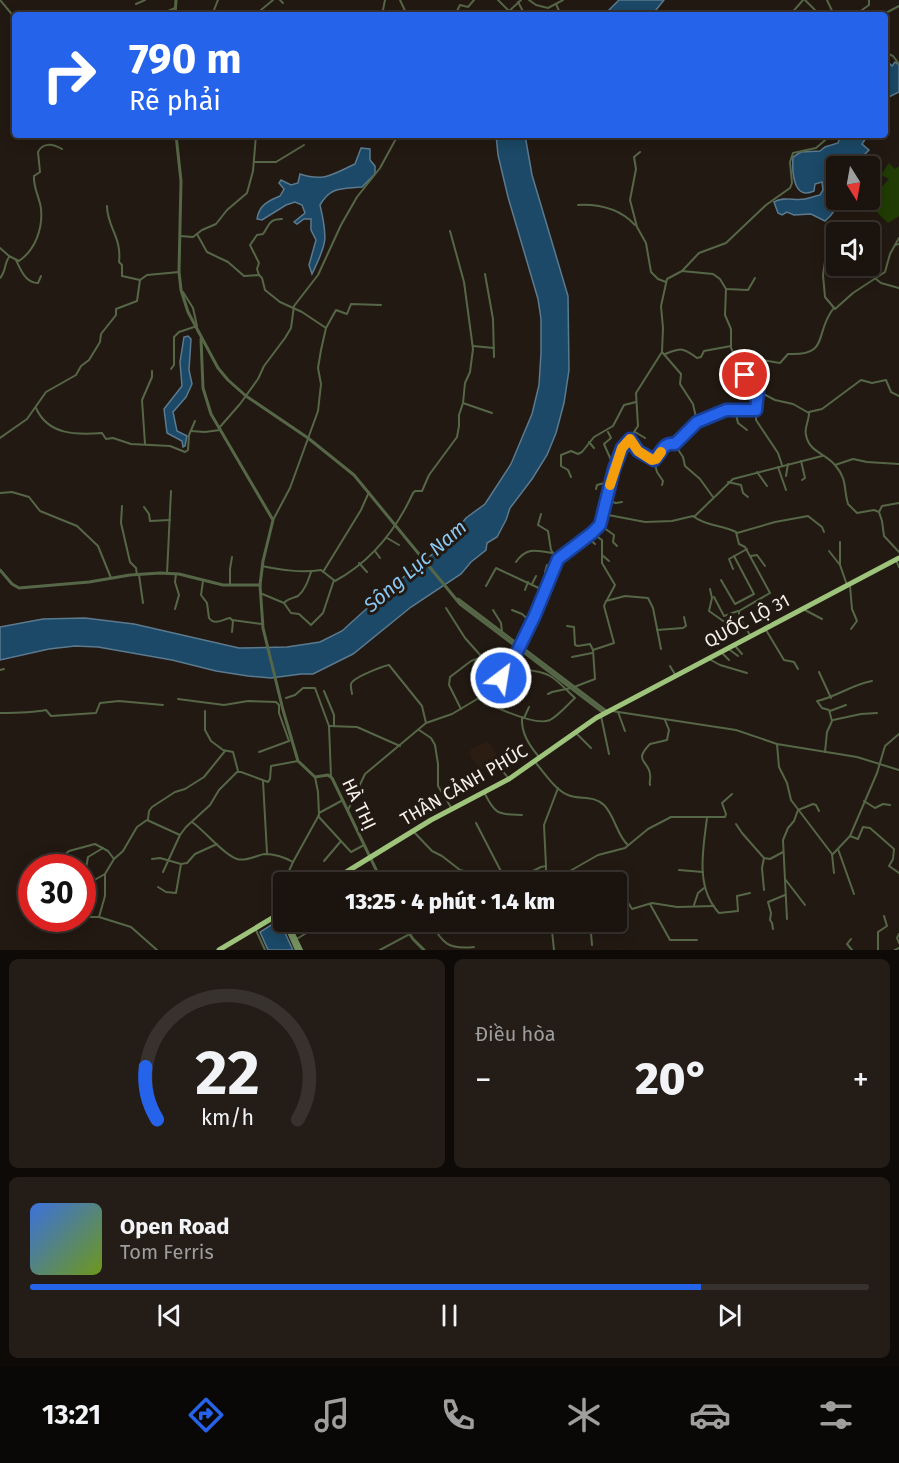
<!DOCTYPE html>
<html lang="vi">
<meta charset="utf-8">
<style>
:root{--surface:#1a130e;--page:#231c17;--text:#f1f3f6;--muted:#9f9e9e;--line:#38322e;--accent:#2563eb}
body{margin:0;font-family:"Fira Sans",sans-serif;background:var(--page);color:var(--text);height:100vh;display:flex;flex-direction:column;font-size:22px;white-space:nowrap}
*{box-sizing:border-box;margin:0}
p{font-size:20px;color:var(--muted)}
.icon{flex:none;width:33px;height:33px;fill:none;stroke:currentColor;stroke-width:2;stroke-linecap:round;stroke-linejoin:round}
.map{position:relative;height:950px;overflow:hidden}
.panel{display:flex;flex-direction:column;gap:9px;padding:9px;background:#0e0a08;flex:1}
.panel>*{flex:none}
.top-card{position:absolute;left:12px;top:12px;width:876px;height:126px;border-radius:6px;box-shadow:0 3px 15px #0003,0 0 0 2px var(--line);background:#2563eb;color:#fff;overflow:hidden}
.needle{width:39px;rotate:169deg}
.tools{position:absolute;left:826px;top:156px;display:grid;gap:12px}
.tools a{display:grid;place-items:center;width:54px;height:54px;border-radius:6px;background:var(--surface);box-shadow:0 3px 15px #0003,0 0 0 2px var(--line);font-size:30px}
.speed{position:absolute;left:18px;top:854px;display:flex;gap:12px;font-size:30px;font-weight:700;text-align:center}
.speed>*{display:grid;place-content:center;width:78px;height:78px;border-radius:50%;background:var(--surface);box-shadow:0 3px 15px #0003,0 0 0 2px var(--line);line-height:1}
.speed .limit{border:9px solid #d22;background:#fff;color:#111}
.pin{position:absolute;display:grid;place-items:center;width:51px;height:51px;color:#fff;margin:-26px;border:3px solid #fff;border-radius:50%;box-shadow:0 2px 6px #0007}
.me{position:absolute;width:66px;margin:-33px;rotate:31deg;stroke-linejoin:round;filter:drop-shadow(0 0 4px #0008)}
.turn{display:flex;align-items:center;gap:21px;height:126px;padding:0 18px;font-size:27px}
.turn .icon{width:78px;height:78px;stroke-width:2.5}
.turn b{display:block;font-size:42px;line-height:51px}
.big{font-size:45px;font-weight:800;line-height:1.1}
.panel .card{flex:1;display:flex;flex-direction:column;justify-content:center;gap:9px;min-width:0;padding:0 21px;border-radius:9px;background:var(--page)}
.panel .dial{align-items:center;gap:0}
.dial svg{height:156px;overflow:visible;fill:none;stroke:var(--line);stroke-width:7;stroke-linecap:round;text-anchor:middle}
.dial text{fill:var(--text);stroke:none}
.song{display:flex;align-items:center;gap:18px}
.cover{width:72px;height:72px;border-radius:9px;background:linear-gradient(135deg,hsl(220 70% 55%),hsl(80 70% 35%))}
.played{height:6px;border-radius:3px;background:linear-gradient(90deg,var(--accent) 80%,var(--line) 80%)}
.keys{display:flex;justify-content:space-around;direction:ltr}
.heat{display:flex;justify-content:space-between;align-items:center;font-size:33px;direction:ltr}
.panel .tiles{flex:1;display:grid;gap:9px;grid-template-columns:1fr 1fr}
.card:last-child{grid-column:span 2}
.trip{position:absolute;left:273px;top:872px;width:354px;height:60px;border-radius:6px;background:var(--surface);box-shadow:0 3px 15px #0003,0 0 0 2px var(--line);font-weight:800;line-height:60px;text-align:center}
.menu{display:flex;height:96px;justify-content:space-around;align-items:center;background:#0a0806;color:var(--muted)}
.menu .icon{width:42px;height:42px}
.menu .on{color:var(--accent)}
.menu b{font-size:27px;color:var(--text)}
.map>svg:first-child{display:block}
.built{fill:#2c1d12}
.green{fill:#213c04}
.water{fill:#1b4967;stroke:#5c7a8e;stroke-width:1.5}
.lines{fill:none;stroke-linecap:round;stroke-linejoin:round}
.minor{stroke:#566747;stroke-width:2}
.tertiary{stroke:#566747;stroke-width:3}
.secondary{stroke:#779360;stroke-width:4}
.trunk{stroke:#9dc47a;stroke-width:5}
.route-casing{stroke:#184099;stroke-width:15}
.route{stroke:#2563eb;stroke-width:10}
.slow{stroke:#f59e0b;stroke-width:10}
.labels{text-anchor:middle;stroke-width:6;stroke-linejoin:round;paint-order:stroke}
.street-label{font-size:18px;fill:#f5eee9;stroke:#221912}
.water-label{font-size:20px;font-style:italic;fill:#8bc8f4;stroke:#221912}
</style>
<div class="map">
<svg width="899" height="950" viewBox="0 0 899 950">
<rect width="100%" height="100%" fill="#221912"/>
<polygon class="built" points="488,741 497,755 493,757 495,761 481,771 470,756 471,749"/>
<path class="green" d="M889,163L895,169L899,166V216L888,223C875,210 870,208 870,190L876,193L889,179L881,175Z"/>
<g class="water">
<polygon points="619,0 664,0 652,15 604,15"/>
<polygon points="895,62 899,65 899,92 885,99 885,80 890,64 892,66"/>
<polygon points="496,135 525,135 532,175 568,296 569,370 564,403 556,433 547,455 532,479 510,508 506,520 497,537 487,543 486,550 471,562 461,574 411,607 353,654 313,674 301,674 271,678 248,676 216,671 172,660 98,647 75,646 49,649 0,660 0,627 43,619 85,618 134,624 239,648 287,647 320,642 342,631 386,591 444,545 466,518 485,504 511,464 532,414 539,385 541,353 541,319 538,299 508,197 498,155"/>
<path d="M841,135H868L862,144L869,150L860,159H854L853,166H837L838,200L835,203C835,213 831,215 825,221L811,214L794,215L787,212L782,215L778,213L774,202C784,196 794,201 805,199C810,198 815,196 820,195L823,190L822,182L815,184L814,191C793,201 792,171 793,157L801,152L820,151L825,147L838,143Z"/>
<path d="M361,148L370,149V160L375,166V174L362,187C342,189 331,186 320,205C328,239 327,243 312,274L309,265L316,240L311,230V219H304L297,224L294,222L305,213L302,205L295,202L286,205L262,220L257,219C259,205 268,201 280,196L284,189L279,183L281,180L291,185L298,183L300,174C325,182 333,174 355,164Z"/>
<polygon points="188,336 191,339 189,370 192,384 186,397 173,412 177,431 187,436 185,446 183,447 182,441 167,433 164,409 182,386 180,362 184,337"/>
<polygon points="279,920 293,950 268,950 260,932"/>
</g>
<g class="lines">
<g class="minor">
<polyline points="0,0 15,18"/>
<polyline points="280,0 283,3"/>
<polyline points="400,0 407,15"/>
<polyline points="498,0 509,11"/>
<polyline points="529,0 536,5 548,8 563,0"/>
<polyline points="805,0 815,10 817,15"/>
<polyline points="827,0 834,15"/>
<polyline points="518,2 525,15"/>
<polyline points="136,4 145,0"/>
<polyline points="556,4 560,13 559,15"/>
<polyline points="360,13 365,15"/>
<polyline points="121,15 121,13"/>
<polyline points="159,15 175,8"/>
<polyline points="212,15 218,0"/>
<polyline points="255,15 273,0"/>
<polyline points="382,15 385,0"/>
<polyline points="455,15 460,5 468,7 474,0"/>
<polyline points="505,15 521,0"/>
<polyline points="790,15 803,0"/>
<polyline points="855,15 869,5 869,0"/>
<polyline points="882,15 899,6"/>
<polyline points="885,52 893,56 899,64"/>
<polyline points="288,135 290,137"/>
<polyline points="640,152 634,157 636,169 630,200 637,227 646,243 651,272 658,279 666,282"/>
<polyline points="254,162 276,162 304,145"/>
<path d="M578,205C599,204 620,209 635,225"/>
<path d="M107,206C107,227 122,237 119,262L122,265V276L140,280L147,275L179,272"/>
<polyline points="837,229 842,229 844,232"/>
<polyline points="197,234 207,252 228,262 244,276 259,275 262,278 265,290 280,302 302,312 326,328"/>
<polyline points="180,236 193,237 202,230 216,224 227,210 247,193 253,171 256,135"/>
<polyline points="837,243 826,255 823,275 825,297 835,309 853,293 885,272 890,254 895,245 899,244"/>
<polyline points="895,245 899,238"/>
<path d="M0,248L9,256L19,261C35,250 43,229 41,209C40,198 33,188 34,176L40,172L38,152C43,142 53,144 62,149"/>
<path d="M16,260C21,271 26,283 38,283L41,276"/>
<polyline points="682,271 713,274 720,279 726,289 748,290 755,278"/>
<polyline points="485,274 493,319 494,357"/>
<path d="M259,275L257,269L259,263L250,245L257,235L263,234C269,226 268,219 282,219"/>
<path d="M0,278C6,272 4,264 9,257"/>
<polyline points="876,279 881,283 899,288"/>
<path d="M726,289L725,315L731,329V348L745,375L758,391L775,400L793,404L809,413C809,421 804,428 806,435C809,452 825,453 835,465C848,480 843,488 848,504L857,513L874,510L879,512L882,521L884,536L899,552"/>
<polyline points="473,346 494,348"/>
<polyline points="662,352 681,374 680,384 693,404 697,422 730,409 756,410"/>
<path d="M665,354C681,348 683,347 697,358L701,357L704,351L731,346"/>
<path d="M741,368L762,360L780,363L788,354C830,356 814,334 833,309"/>
<polyline points="171,369 174,365 174,337 179,332 197,326 193,308 183,292"/>
<polyline points="758,391 756,420 778,453 782,465"/>
<polyline points="463,403 492,413"/>
<path d="M36,408C48,435 76,435 102,433L106,439L113,438L131,444L170,446L185,452L188,450L189,435L195,421"/>
<polyline points="735,410 738,423 747,430"/>
<polyline points="809,412 822,409 861,380 872,383 886,380 891,392 899,396"/>
<polyline points="219,428 240,404 258,379 264,366 285,338 291,328 294,306 318,275 341,225 357,197 380,168 398,135"/>
<polyline points="191,431 205,432 220,430"/>
<polyline points="608,432 611,438 604,444 611,460 619,460"/>
<polyline points="635,432 645,438"/>
<polyline points="0,438 27,419 46,392 76,375 81,366 89,360 100,342 101,334 116,315 116,309 137,301 140,280"/>
<path d="M630,440L638,451L654,460C662,453 662,442 674,444L697,422"/>
<polyline points="589,442 594,448"/>
<polyline points="145,444 142,400 152,377 152,371"/>
<polyline points="675,445 683,457 685,466 700,479 713,497"/>
<polyline points="654,460 657,472 663,481 662,485"/>
<polyline points="801,461 805,478 802,480"/>
<polyline points="835,465 853,459 867,462 899,464"/>
<polyline points="778,467 786,490"/>
<polyline points="757,472 767,486"/>
<polyline points="786,476 788,464"/>
<polyline points="571,477 568,470 561,466 561,455 571,451 578,454 582,452 594,437 613,426 624,405 636,402"/>
<polyline points="728,482 741,485 743,493 748,497"/>
<polyline points="596,489 597,485 612,481"/>
<polyline points="0,493 12,492 29,497 40,511 77,526 98,546 111,578"/>
<polyline points="605,500 616,503 622,502"/>
<polyline points="122,506 121,523 130,562 136,568 137,575"/>
<polyline points="144,507 149,514 150,521 170,520"/>
<polyline points="879,512 882,506 899,503"/>
<polyline points="541,514 538,525 548,531 551,550 558,559"/>
<path d="M603,514L645,522L672,521L693,516C705,526 722,525 736,532L739,544L745,547L770,593L739,611V617L750,635"/>
<polyline points="694,517 733,479 822,456"/>
<polyline points="273,520 290,488 318,411 321,384 318,368 321,350 326,328 336,310 347,314 351,304 381,305"/>
<polyline points="600,525 614,535 613,542 617,546"/>
<polyline points="592,533 602,540 602,563 615,585 607,600"/>
<polyline points="737,533 775,522 808,516 822,527 824,532"/>
<polyline points="587,537 595,544"/>
<polyline points="387,538 399,545"/>
<polyline points="840,542 840,565 847,585"/>
<polyline points="375,551 380,558"/>
<polyline points="829,551 840,565"/>
<polyline points="602,555 609,561"/>
<polyline points="751,556 757,555 765,566"/>
<polyline points="896,560 899,567"/>
<path d="M516,562C526,547 536,550 552,553"/>
<polyline points="359,563 367,572"/>
<polyline points="547,565 545,572 550,578"/>
<path d="M262,566C282,570 301,573 321,570L335,581C372,561 396,530 413,493L415,491H422L429,475L457,437L459,426V415L463,403L465,383L470,372L473,349L464,282L450,231"/>
<polyline points="733,569 729,559 747,549"/>
<polyline points="323,572 361,510 369,492"/>
<polyline points="167,574 171,491"/>
<polyline points="139,575 143,603"/>
<polyline points="721,580 735,604 754,594 734,556"/>
<path d="M203,581L201,595L207,603L209,618C215,626 223,619 230,618L233,621L232,632"/>
<polyline points="532,584 536,576"/>
<polyline points="230,585 230,569 232,557"/>
<polyline points="486,586 496,568 545,591"/>
<polyline points="850,586 852,609 857,621 851,629"/>
<polyline points="710,589 712,598 709,611 726,623 745,627"/>
<polyline points="525,590 528,582"/>
<polyline points="260,593 284,603 291,613 299,614 311,625 323,613 334,580"/>
<polyline points="714,597 724,616 738,611"/>
<path d="M284,603C288,598 292,599 298,596C305,590 308,581 311,572"/>
<polyline points="446,608 465,638 482,657"/>
<polyline points="175,609 179,595 175,582 176,574"/>
<polyline points="493,610 501,623 502,632"/>
<polyline points="512,610 522,614 531,622"/>
<polyline points="805,610 822,619"/>
<polyline points="232,620 262,624"/>
<polyline points="567,626 574,627 575,645 578,646 590,644 593,650"/>
<polyline points="657,630 683,628 686,626 684,617"/>
<polyline points="766,630 784,660 794,662 798,669"/>
<polyline points="736,647 742,654"/>
<polyline points="730,650 738,656"/>
<polyline points="723,654 729,660"/>
<polyline points="572,657 592,653"/>
<polyline points="711,660 720,665 747,673"/>
<polyline points="670,666 676,676"/>
<polyline points="0,670 4,669"/>
<polyline points="819,672 831,698"/>
<polyline points="574,687 595,679 593,650 614,643 604,606 606,601 625,596 648,598 653,608 661,649"/>
<polyline points="324,691 334,715 334,726"/>
<path d="M352,694C352,691 350,687 351,684C352,678 383,666 389,665L422,706L426,723"/>
<polyline points="548,694 552,692 571,688"/>
<polyline points="286,698 295,695 303,688 315,688 329,726 331,777"/>
<polyline points="178,699 224,705 248,701 276,702 279,705 279,713 289,741"/>
<path d="M479,699C493,706 535,727 550,720C559,715 567,705 575,698C567,691 559,681 550,676C535,667 524,677 516,654L535,615L558,559L592,533L600,525L614,469L623,448L638,426L636,393L662,352L663,328L661,306L667,279L682,271L699,253L726,243L766,205L790,188L792,183L790,162L793,153L816,148L831,135"/>
<polyline points="461,709 449,685 450,677 471,661 482,657 519,661"/>
<polyline points="205,711 205,730 211,741 223,750 233,752 238,771"/>
<polyline points="612,711 736,730 777,744 857,757 899,770"/>
<polyline points="830,711 846,705"/>
<polyline points="618,712 625,731"/>
<path d="M0,713C15,713 31,713 46,710L51,716L96,713L100,703L119,701L163,705"/>
<polyline points="601,716 609,754"/>
<path d="M522,717C521,733 529,745 539,757"/>
<polyline points="524,718 529,707"/>
<polyline points="833,720 861,714 877,713"/>
<polyline points="329,726 357,727 400,746"/>
<polyline points="419,730 431,738 435,745 438,764 438,786 452,809"/>
<polyline points="577,734 591,748"/>
<polyline points="899,734 885,746 877,773 850,836 858,839 863,827 870,828 894,849 893,859 889,866 899,873"/>
<polyline points="777,744 779,767 787,783 791,800 832,854 834,873"/>
<polyline points="259,752 289,741"/>
<path d="M825,752L827,732L832,721L829,710L822,708L817,701C836,697 853,684 872,681"/>
<polyline points="493,759 509,779"/>
<path d="M535,762C544,772 555,790 568,795C580,800 594,795 604,805C615,816 617,836 628,845"/>
<polyline points="263,781 267,853"/>
<path d="M650,785C649,782 651,778 650,775C650,761 632,762 650,744L667,740L669,730L665,720"/>
<path d="M485,794C496,816 499,814 522,815"/>
<polyline points="864,801 875,808 883,804 890,805"/>
<polyline points="348,810 365,774 426,723 452,714 489,692 499,682 510,661 516,654"/>
<polyline points="319,813 343,800"/>
<polyline points="318,816 351,852 364,845"/>
<path d="M707,818C703,850 695,887 719,913L738,911L737,896L750,893"/>
<polyline points="148,819 149,811 152,807 175,792 185,789 204,777 225,751"/>
<path d="M192,822C205,831 224,855 237,859C247,862 256,855 265,854C275,854 284,857 293,862"/>
<polyline points="476,823 506,881"/>
<polyline points="736,824 742,833 764,858 770,859 783,852"/>
<polyline points="413,831 432,851 442,856 460,870 508,882"/>
<polyline points="838,849 854,894"/>
<polyline points="832,855 850,836"/>
<polyline points="764,858 762,868 764,890"/>
<polyline points="152,859 160,858 181,864 187,863 195,854 217,844"/>
<polyline points="324,861 341,841"/>
<polyline points="546,866 544,825 558,788"/>
<polyline points="51,867 69,851 95,844 108,851 114,859"/>
<polyline points="679,870 703,872"/>
<polyline points="82,871 86,868 88,857 103,848"/>
<polyline points="163,872 180,835 186,827 210,805 219,790 237,772 241,772 268,782 270,779 271,766 298,761"/>
<polyline points="785,879 805,905"/>
<polyline points="284,882 293,862 319,815 318,792 315,777"/>
<polyline points="439,882 460,870"/>
<polyline points="510,882 541,867 546,866 546,882"/>
<polyline points="555,882 563,875 598,855 625,848 648,829 671,817 725,817 726,814 722,803 732,794"/>
<polyline points="82,887 105,874 114,859 123,851 137,827 147,820 180,835"/>
<polyline points="158,887 166,892 176,893 181,864"/>
<polyline points="616,894 624,896 632,909 652,903 677,907 714,906"/>
<polyline points="650,904 670,940 697,940"/>
<polyline points="694,905 698,893 704,888"/>
<polyline points="280,913 279,898 284,884"/>
<polyline points="89,917 99,917 131,927 157,950"/>
<polyline points="99,917 105,896 105,874"/>
<polyline points="787,919 783,840 788,828 794,821 798,810 813,804 816,805 819,811"/>
<path d="M430,921C442,943 448,950 474,947"/>
<polyline points="551,921 554,950"/>
<polyline points="590,921 592,945"/>
<polyline points="255,928 265,950"/>
<polyline points="773,929 772,923 770,920 771,913 768,902 785,895"/>
<polyline points="899,934 897,938 899,943"/>
<polyline points="851,939 847,944 852,950"/>
<polyline points="295,940 326,921"/>
<polyline points="380,950 434,921"/>
<polyline points="878,950 878,932 887,926 884,916"/>
<polyline points="895,950 899,948"/>
</g>
<g class="tertiary">
<polyline points="175,15 176,0"/>
<polyline points="176,135 181,181 179,272 181,290 188,312 218,368 228,380 246,396 308,438 354,475 460,604 604,713"/>
<polyline points="201,339 203,388 211,414 273,520 263,561 260,585 263,628 283,710 298,761 315,777 328,775 332,778 382,882"/>
<polyline points="0,570 12,584 19,588 89,582 130,575 160,573 179,574 223,585 260,585"/>
<polyline points="458,599 606,711"/>
<polyline points="401,921 413,939 424,950"/>
</g>
<g class="secondary">
<polyline points="284,921 297,950"/>
<polyline points="287,921 301,950"/>
</g>
<g class="trunk">
<polyline points="330,882 431,820 509,779 596,718 899,558"/>
<polyline points="219,950 284,911"/>
</g>
</g>
<g class="lines">
<defs>
<path id="route" d="M501,678L516,654L535,615L558,559L592,533L600,525L614,469L622,448L630,439L638,451L654,460C662,453 662,442 675,444L697,422L726,410H756L758,390L745,375"/>
</defs>
<use href="#route" class="route-casing"/>
<use href="#route" class="route"/>
<polyline class="slow" points="610,485 622,448 630,439 638,451 652,460 656,459 661,452"/>
</g>
<g class="labels">
<g class="street-label">
<text transform="translate(747 621) rotate(-28)" y="6">QUỐC LỘ 31</text>
<text transform="translate(464 785) rotate(-30)" y="6">THÂN CẢNH PHÚC</text>
<text transform="translate(359 804) rotate(64)" y="6">HÀ THỊ</text>
</g>
<g class="water-label">
<text transform="translate(415 566) rotate(-41)" y="7">Sông Lục Nam</text>
</g>
</g>
</svg>
<div class="tools">
<a><svg class="needle" viewBox="-14 -14 28 28"><path d="M0-13l5 13h-10z" fill="#e53935"/><path d="M0 13l5-13h-10z" fill="#9f9e9e"/></svg></a>
<a><svg class="icon" aria-label="sound" viewBox="0 0 24 24"><path d="M4 9h4l5-4v14l-5-4H4zM17 9q2 3 0 6"/></svg></a>
</div>
<div class="speed"><div class="limit">30</div></div>
<div class="pin" style="left:745px;top:375px;background:#d93025"><svg class="icon" aria-label="arrive" viewBox="0 0 24 24"><path d="M6 21V4h12l-3 4 3 4H6"/></svg></div>
<svg class="me" style="left:501px;top:678px" viewBox="-20 -20 40 40"><circle r="17" fill="#2563eb" stroke="#fff" stroke-width="3"/><path d="M0-11L8 9 0 5-8 9z" fill="#fff"/></svg>
<div class="trip">13:25 · 4 phút · 1.4 km</div>
<div class="top-card">
<div class="turn"><svg class="icon" aria-label="right" viewBox="0 0 24 24"><path d="M7 20v-9h11M14 6l5 5-5 5"/></svg><div><b>790 m</b>Rẽ phải</div></div>
</div>
</div>
<section class="panel">
<div class="tiles">
<div class="card dial"><svg viewBox="0 0 100 80">
<path d="M14 69A42 42 0 1 1 86 69"/>
<path d="M14 69A42 42 0 0 1 8 42" stroke="#2563eb"/>
<text x="50" y="56" font-size="32" font-weight="700">22</text>
<text x="50" y="72" font-size="11">km/h</text>
</svg></div>
<div class="card"><p>Điều hòa</p>
<div class="heat"><a>−</a><b class="big">20°</b><a>+</a></div>
</div>
<div class="card">
<div class="song"><i class="cover"></i><div><b>Open Road</b><p>Tom Ferris</p></div></div>
<div class="played"></div>
<div class="keys"><svg class="icon" aria-label="previous" viewBox="0 0 24 24"><path d="M18 5L8 12l10 7zM5 5v14"/></svg><svg class="icon" aria-label="pause" viewBox="0 0 24 24"><path d="M8 5v14M16 5v14"/></svg><svg class="icon" aria-label="next" viewBox="0 0 24 24"><path d="M6 5l10 7-10 7zM19 5v14"/></svg></div>
</div>
</div>
</section>
<nav class="menu">
<b>13:21</b>
<svg class="icon on" aria-label="directions" viewBox="0 0 24 24"><path d="M12 3l9 9-9 9-9-9zM9 14v-3h6M13 9l2 2-2 2"/></svg>
<svg class="icon" aria-label="music" viewBox="0 0 24 24"><path d="M9 18V5l10-2v13"/><circle cx="6" cy="18" r="3"/><circle cx="16" cy="16" r="3"/></svg>
<svg class="icon" aria-label="phone" viewBox="0 0 24 24"><path d="M5 4h4l2 5-3 2q2 4 5 5l2-3 5 2v4C11 20 4 13 5 4z"/></svg>
<svg class="icon" aria-label="climate" viewBox="0 0 24 24"><path d="M12 3v18M4 7l16 10M4 17L20 7"/></svg>
<svg class="icon" aria-label="car" viewBox="0 0 24 24"><path d="M5 17H2v-5l4-1 3-4h7l3 4 3 1v5h-3M9 17h6M6 11h13"/><circle cx="7" cy="17" r="2"/><circle cx="17" cy="17" r="2"/></svg>
<svg class="icon" aria-label="filters" viewBox="0 0 24 24"><path d="M4 7h16M4 17h16"/><circle cx="9" cy="7" r="2"/><circle cx="15" cy="17" r="2"/></svg>
</nav>
